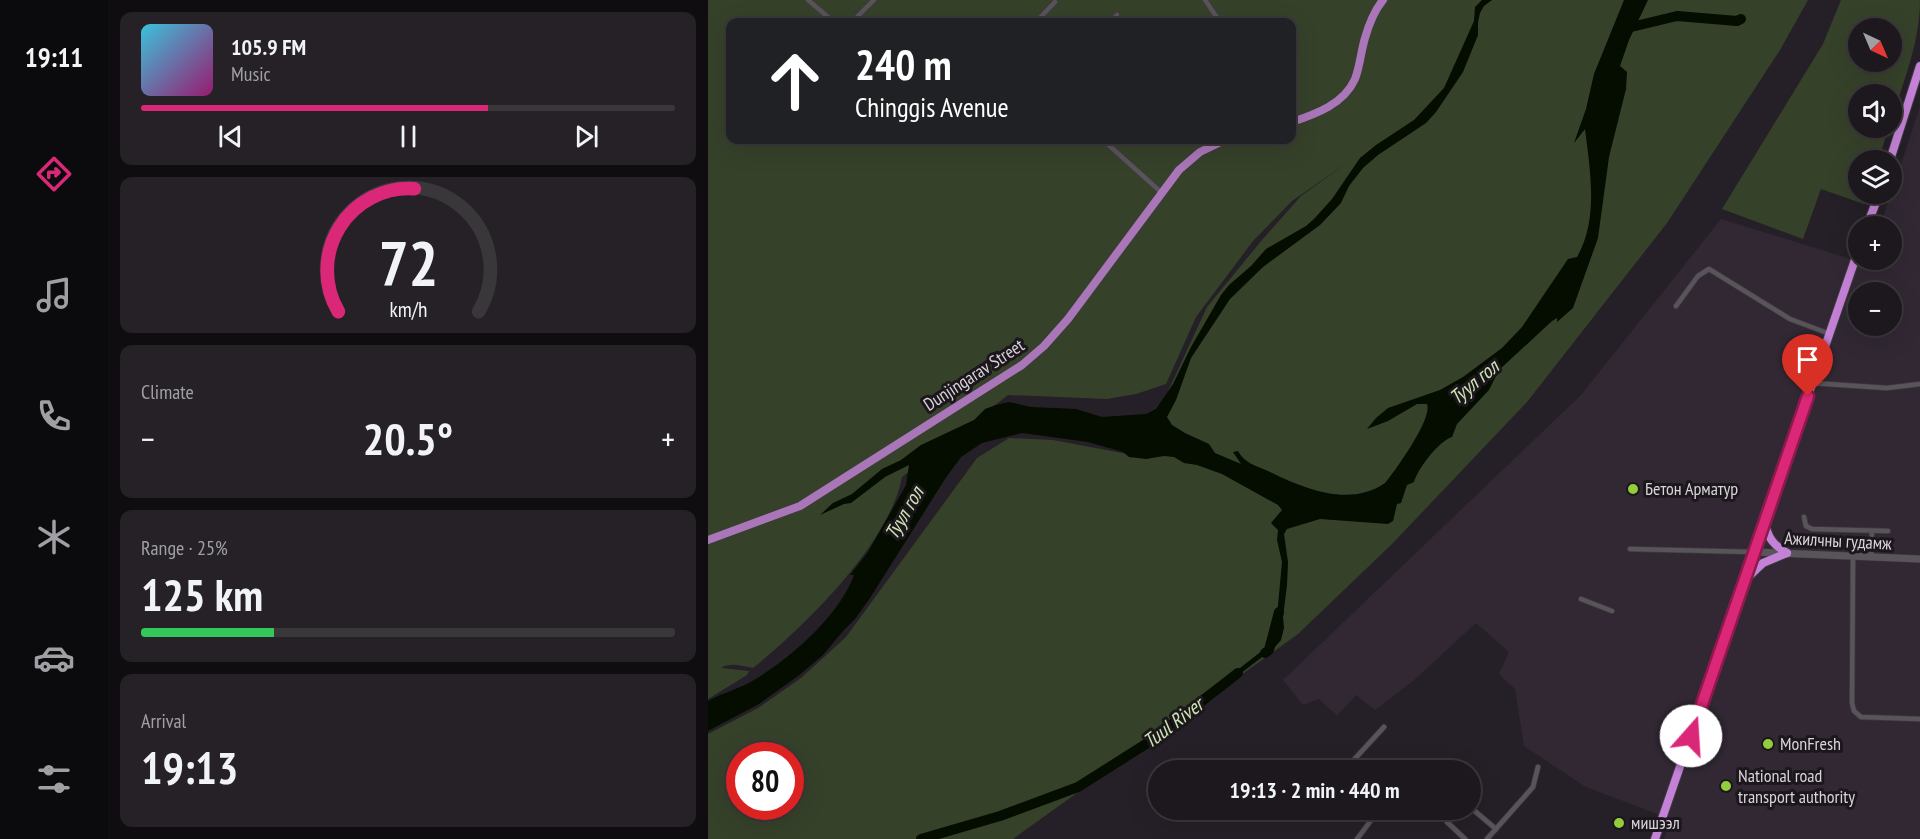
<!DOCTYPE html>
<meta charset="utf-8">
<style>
:root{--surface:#1c181d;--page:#252126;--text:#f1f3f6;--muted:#a0a0a4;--line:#3a373b;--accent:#db2777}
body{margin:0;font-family:"PT Sans Narrow",sans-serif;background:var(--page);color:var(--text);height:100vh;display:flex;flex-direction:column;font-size:22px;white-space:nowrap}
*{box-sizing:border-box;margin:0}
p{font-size:20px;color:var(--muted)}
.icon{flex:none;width:33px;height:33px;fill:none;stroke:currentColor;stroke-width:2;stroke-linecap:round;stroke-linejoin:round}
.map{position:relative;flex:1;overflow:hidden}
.side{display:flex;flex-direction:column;gap:12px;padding:12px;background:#0f0d10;width:600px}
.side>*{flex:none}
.top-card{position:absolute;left:18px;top:18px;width:570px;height:126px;border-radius:12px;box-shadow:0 6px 24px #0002,0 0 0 2px var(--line);background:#202124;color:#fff;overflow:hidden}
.needle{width:39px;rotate:136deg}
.buttons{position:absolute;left:1140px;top:18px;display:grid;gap:12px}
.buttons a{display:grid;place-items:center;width:54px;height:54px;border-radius:50%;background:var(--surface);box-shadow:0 6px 24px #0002,0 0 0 2px var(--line);font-size:30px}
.speed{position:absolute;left:18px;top:742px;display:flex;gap:12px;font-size:30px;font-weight:700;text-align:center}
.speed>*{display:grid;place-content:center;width:78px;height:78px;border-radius:50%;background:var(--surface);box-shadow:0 6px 24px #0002,0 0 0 2px var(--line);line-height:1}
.speed .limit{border:9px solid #d22;background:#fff;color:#111}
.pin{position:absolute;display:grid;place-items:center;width:51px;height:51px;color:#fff;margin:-62px -26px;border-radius:50% 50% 50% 0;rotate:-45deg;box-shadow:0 0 6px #0007}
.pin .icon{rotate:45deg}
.me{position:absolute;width:66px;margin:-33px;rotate:19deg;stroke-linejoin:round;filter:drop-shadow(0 0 4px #0008)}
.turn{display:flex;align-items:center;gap:21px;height:126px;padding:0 30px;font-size:27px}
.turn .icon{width:78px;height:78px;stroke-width:2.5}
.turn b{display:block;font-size:42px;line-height:51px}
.big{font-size:45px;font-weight:700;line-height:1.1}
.side .card{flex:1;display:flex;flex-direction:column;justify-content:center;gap:9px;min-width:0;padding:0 21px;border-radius:12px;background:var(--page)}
.side .dial{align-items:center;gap:0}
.dial svg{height:156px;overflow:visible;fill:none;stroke:var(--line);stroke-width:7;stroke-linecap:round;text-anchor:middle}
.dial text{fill:var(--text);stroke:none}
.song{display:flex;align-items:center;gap:18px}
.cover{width:72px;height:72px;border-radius:9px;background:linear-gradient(135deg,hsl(190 70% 55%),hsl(320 70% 35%))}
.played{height:6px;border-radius:3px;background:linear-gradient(90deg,var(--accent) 65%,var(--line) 65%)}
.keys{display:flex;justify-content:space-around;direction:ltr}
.heat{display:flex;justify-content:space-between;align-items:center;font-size:33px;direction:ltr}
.charge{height:9px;border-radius:4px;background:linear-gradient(90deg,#34c759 25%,var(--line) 0)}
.trip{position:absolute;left:440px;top:760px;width:333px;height:60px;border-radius:30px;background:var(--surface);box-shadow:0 6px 24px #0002,0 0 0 2px var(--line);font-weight:700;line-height:60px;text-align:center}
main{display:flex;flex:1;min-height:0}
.tab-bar{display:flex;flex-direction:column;width:108px;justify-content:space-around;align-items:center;background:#0b0a0c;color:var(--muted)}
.tab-bar .icon{width:42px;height:42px}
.tab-bar .on{color:var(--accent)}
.tab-bar b{font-size:27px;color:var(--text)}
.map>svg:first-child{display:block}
.built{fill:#312833;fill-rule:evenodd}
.green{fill:#36412a;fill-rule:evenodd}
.water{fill:#050c00}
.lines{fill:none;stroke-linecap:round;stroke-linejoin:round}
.river{stroke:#050c00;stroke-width:10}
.minor-casing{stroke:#3e3a40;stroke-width:6}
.secondary-casing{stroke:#3e3a40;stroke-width:8}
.primary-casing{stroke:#3e3a40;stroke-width:9}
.trunk-casing{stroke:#3e3a40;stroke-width:10}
.minor{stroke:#59535a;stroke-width:4.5}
.secondary{stroke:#59535a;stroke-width:7}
.primary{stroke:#a976b7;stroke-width:8}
.trunk{stroke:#c482d6;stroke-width:8}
.route-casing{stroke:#8e194d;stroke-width:15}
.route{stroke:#db2777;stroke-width:10}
.poi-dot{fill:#95cc3b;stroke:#1c171d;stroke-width:2}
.labels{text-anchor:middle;stroke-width:6;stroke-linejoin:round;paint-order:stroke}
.street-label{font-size:18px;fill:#d8d4d9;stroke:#1c171d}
.poi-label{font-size:18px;fill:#d8d4d9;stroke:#1c171d;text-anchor:start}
.water-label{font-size:20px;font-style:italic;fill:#cde6b1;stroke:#1c171d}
</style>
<main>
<nav class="tab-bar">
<b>19:11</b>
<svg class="icon on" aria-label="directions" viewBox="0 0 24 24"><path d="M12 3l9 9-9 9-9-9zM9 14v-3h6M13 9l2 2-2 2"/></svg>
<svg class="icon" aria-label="music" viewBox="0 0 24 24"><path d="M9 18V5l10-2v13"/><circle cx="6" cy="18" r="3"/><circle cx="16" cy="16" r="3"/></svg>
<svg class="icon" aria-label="phone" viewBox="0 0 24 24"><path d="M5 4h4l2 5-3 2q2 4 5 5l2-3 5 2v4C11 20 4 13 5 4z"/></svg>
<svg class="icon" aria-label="climate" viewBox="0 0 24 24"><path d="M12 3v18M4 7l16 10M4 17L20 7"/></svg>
<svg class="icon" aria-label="car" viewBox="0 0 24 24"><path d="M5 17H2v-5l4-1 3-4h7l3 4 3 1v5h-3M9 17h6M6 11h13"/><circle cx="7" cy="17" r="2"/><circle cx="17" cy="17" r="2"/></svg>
<svg class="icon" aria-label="filters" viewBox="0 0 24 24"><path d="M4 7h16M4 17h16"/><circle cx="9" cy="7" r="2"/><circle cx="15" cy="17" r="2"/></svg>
</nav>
<section class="side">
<div class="card">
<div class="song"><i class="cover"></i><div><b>105.9 FM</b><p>Music</p></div></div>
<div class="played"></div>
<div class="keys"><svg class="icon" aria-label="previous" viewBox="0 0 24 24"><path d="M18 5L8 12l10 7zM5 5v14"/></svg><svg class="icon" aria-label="pause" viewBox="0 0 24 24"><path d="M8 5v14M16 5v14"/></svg><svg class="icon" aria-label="next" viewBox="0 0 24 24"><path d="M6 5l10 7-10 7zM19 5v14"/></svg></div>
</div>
<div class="card dial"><svg viewBox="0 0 100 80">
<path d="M14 69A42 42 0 1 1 86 69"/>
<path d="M14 69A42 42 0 0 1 53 6" stroke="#db2777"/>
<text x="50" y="56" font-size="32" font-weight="700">72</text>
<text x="50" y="72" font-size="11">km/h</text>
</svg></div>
<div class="card"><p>Climate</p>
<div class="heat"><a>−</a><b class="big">20.5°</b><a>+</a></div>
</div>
<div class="card"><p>Range · 25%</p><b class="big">125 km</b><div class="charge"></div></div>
<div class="card"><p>Arrival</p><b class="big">19:13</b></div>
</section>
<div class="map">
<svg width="1212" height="839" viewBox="0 0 1212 839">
<rect width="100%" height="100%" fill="#252027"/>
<path class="built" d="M1212,107V839H956L963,819L878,787L816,746L807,689L791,674L801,652L768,623L705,681L667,710L648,695L629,716L611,699L595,705L575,680L873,395L1013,219L1159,264L1161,260H1184V226H1172ZM1150,292H1184V326H1150Z"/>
<g class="green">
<path d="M0,0H1100L1072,50L959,223L819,402L684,544L590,634L305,839H0V734L50,708L93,678L138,637L269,458L301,438L345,440L430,456L499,307L554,240L593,196L642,161L584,201L545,241L488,317L458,384L428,394L399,399L300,395L194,477C182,543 96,627 45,668C35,666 21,662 13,668L41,671L39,675L0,699ZM22,22H584V140H22ZM32,756H82V807H32Z"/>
<path d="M1133,0H1212C1212,41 1196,80 1184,119V94H1150V128H1181L1170,160H1150V194H1159L1156,204L1113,189L1095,239L1014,209L1115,44ZM1150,28H1184V62H1150Z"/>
</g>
<path class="water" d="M774,0H784L776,6L772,13L770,22V35L755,72L728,112L718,123L670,155L655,168L641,186L633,203L612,225L555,267L522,299L483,358L468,400L459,417L464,425L477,433L501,444L507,453L533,464L525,452L530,451C536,463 549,466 560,471C595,488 641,508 677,483C687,471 725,418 719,404H709L680,421L659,429L668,418L680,408L732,390L755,377L794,348L814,327L860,259L869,257C891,219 882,170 877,129L866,143L878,109L886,74L916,0H940L921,40L912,66L919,72L918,89L901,157L890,238L865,308L849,322V318L844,321L791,370L781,390L749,424L744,437C731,441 710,468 706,482L699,485L693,503L689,504L685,521L680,524L612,519L579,529L576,534L580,562L579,585L575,617L576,628L573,640L566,648L520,683L518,679L555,650L567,638L574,562L569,540L570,530L563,523L574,510L570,505L514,474L489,465L476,463L466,457L456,456L438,459L421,457L415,452L380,442L314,433L274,443L253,457L237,479L162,598L147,619L135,631L115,655L90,676L51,704L0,731V701C14,693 31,689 46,680C83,658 131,616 146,575H142L160,552L198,485L201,465L177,477L143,503L136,504L112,515L125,503L144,494L174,469L193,460L213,445L266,420L277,409L288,405L301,402L323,407L368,409L394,417L438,414L448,409L465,384L483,347L513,295L521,285L543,266L558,249L598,226L606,219L624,199L652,158L668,145L706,120L736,88L766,21L767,7Z"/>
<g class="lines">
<g class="river">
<polyline points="915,29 969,16 1029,21 1033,19"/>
<polyline points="557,653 561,650 571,612"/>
<polyline points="213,839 292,816 370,787 441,742 530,673"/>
</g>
<defs>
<g id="minor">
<polyline points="100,0 126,22"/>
<polyline points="497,0 512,22"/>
<polyline points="144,22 166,0"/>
<polyline points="328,22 347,2"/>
<polyline points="362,22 364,21"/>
<polyline points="402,22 409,15"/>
<polyline points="395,140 454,193"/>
<polyline points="968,306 990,276 1001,269 1082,319 1122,334"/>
<polyline points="1104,383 1179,388 1212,384"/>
<polyline points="1096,517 1098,526 1104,529 1180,531"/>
<polyline points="922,549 1046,552"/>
<polyline points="1145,557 1144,703 1146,711 1153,717 1212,719"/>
<polyline points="1163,557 1164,532"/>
<polyline points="873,599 904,611"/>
<polyline points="705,763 710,764 722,771"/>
<polyline points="642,771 642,764 676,727"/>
<polyline points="762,807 788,829"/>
<polyline points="739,822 757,839"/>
<polyline points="649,839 664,819 655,810"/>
<polyline points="779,839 825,787 830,767"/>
</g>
<polyline id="secondary" points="1046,552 1212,559"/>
<g id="primary">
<path d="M584,122C608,114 636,104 647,79C652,66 653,51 657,38C661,24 666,11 675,0"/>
<polyline points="0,540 92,506 314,365 336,346 360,319 471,170 492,152 517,140"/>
</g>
<g id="trunk">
<polyline points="1182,160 1212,66"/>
<polyline points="1159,226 1171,194"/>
<path d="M1056,521C1060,538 1065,545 1079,553"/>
<polyline points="1039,578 1055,563 1079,553"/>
<polyline points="947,839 1150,251"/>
</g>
</defs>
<use href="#minor" class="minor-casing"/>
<use href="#secondary" class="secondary-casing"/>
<use href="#primary" class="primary-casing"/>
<use href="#trunk" class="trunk-casing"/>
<use href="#minor" class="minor"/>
<use href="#secondary" class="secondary"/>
<use href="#primary" class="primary"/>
<use href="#trunk" class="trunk"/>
</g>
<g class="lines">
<defs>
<polyline id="route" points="983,736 1100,396"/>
</defs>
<use href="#route" class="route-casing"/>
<use href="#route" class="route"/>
</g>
<g class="poi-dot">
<circle cx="925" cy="489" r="6"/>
<circle cx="1060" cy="744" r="6"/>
<circle cx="1018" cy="786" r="6"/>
<circle cx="911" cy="823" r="6"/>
</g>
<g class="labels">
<g class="street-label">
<text transform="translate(266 375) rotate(-33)" y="6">Dunjingarav Street</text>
<text transform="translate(1130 541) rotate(3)" y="6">Ажилчны гудамж</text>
</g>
<g class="poi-label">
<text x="937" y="495">Бетон Арматур</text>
<text x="1072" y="750">MonFresh</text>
<text x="1030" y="782">National road<tspan x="1030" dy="21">transport authority</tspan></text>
<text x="923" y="829">мишээл</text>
</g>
<g class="water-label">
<text transform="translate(766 382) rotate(-40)" y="7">Туул гол</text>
<text transform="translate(196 513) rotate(-60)" y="7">Туул гол</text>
<text transform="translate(465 723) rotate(-37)" y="7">Tuul River</text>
</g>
</g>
</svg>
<div class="buttons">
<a><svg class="needle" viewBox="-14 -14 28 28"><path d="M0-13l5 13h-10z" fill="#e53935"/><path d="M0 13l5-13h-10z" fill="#a0a0a4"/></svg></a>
<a><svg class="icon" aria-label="sound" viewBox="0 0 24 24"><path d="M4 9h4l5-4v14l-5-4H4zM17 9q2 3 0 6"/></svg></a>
<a><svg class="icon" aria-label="layers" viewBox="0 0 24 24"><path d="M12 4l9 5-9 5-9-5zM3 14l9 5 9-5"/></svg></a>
<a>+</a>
<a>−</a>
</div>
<div class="speed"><div class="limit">80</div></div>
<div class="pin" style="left:1100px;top:396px;background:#d93025"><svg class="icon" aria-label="arrive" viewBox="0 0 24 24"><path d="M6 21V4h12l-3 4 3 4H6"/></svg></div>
<svg class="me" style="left:983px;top:736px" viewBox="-20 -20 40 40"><circle r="19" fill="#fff"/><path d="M0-13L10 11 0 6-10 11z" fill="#db2777"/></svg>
<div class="trip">19:13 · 2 min · 440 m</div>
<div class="top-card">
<div class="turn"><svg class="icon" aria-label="ahead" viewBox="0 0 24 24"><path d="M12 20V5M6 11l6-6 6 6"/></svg><div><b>240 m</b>Chinggis Avenue</div></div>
</div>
</div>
</main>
